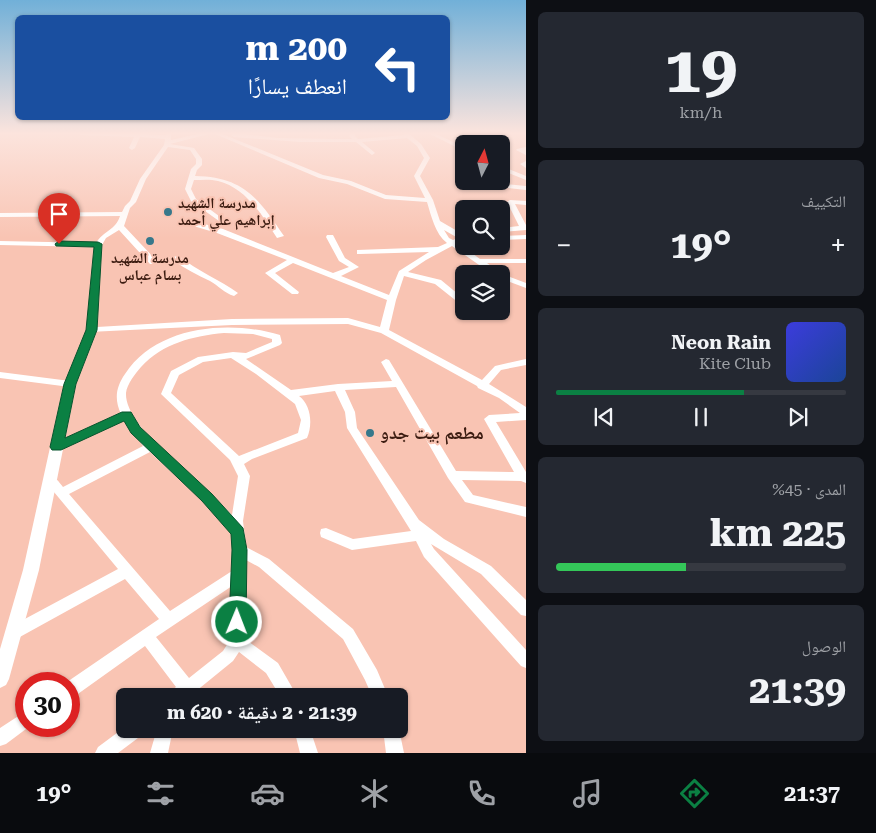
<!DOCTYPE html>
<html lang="ar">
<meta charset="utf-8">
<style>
:root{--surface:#171b24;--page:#242831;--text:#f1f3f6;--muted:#9ea1a6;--line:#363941;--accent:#0b8043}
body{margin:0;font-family:"Roboto Serif","Noto Naskh Arabic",serif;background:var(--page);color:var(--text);direction:rtl;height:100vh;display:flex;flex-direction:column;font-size:19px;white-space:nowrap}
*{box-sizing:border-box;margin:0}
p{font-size:16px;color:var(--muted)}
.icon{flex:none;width:28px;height:28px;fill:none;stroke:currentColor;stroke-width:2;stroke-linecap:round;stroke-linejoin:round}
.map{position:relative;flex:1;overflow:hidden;direction:ltr}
.panel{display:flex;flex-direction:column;gap:12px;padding:12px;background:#0d0f14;width:350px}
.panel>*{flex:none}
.banner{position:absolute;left:15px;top:15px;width:435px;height:105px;border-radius:8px;box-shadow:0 1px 4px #0004;direction:rtl;background:#1a4fa0;color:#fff;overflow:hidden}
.needle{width:32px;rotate:6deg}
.controls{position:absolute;left:455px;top:135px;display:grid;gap:10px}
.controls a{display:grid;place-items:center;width:55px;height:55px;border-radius:8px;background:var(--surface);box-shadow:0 1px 4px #0004;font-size:25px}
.speed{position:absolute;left:15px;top:672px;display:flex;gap:10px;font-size:25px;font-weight:700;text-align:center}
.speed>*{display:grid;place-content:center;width:65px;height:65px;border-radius:50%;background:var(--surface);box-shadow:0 1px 4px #0004;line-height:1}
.speed .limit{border:8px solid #d22;background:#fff;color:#111}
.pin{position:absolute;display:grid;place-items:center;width:42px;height:42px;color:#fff;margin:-51px -21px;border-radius:50% 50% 50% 0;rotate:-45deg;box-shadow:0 0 5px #0007}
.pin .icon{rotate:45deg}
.me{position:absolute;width:55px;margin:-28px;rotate:1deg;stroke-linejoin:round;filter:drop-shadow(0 0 4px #0008)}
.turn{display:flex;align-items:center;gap:18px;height:105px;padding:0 20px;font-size:22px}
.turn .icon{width:65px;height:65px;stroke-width:2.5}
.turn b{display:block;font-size:35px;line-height:42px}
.big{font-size:38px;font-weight:700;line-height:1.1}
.panel .tile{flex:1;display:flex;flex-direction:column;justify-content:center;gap:8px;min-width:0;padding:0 18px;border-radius:8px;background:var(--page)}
.panel .dial{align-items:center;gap:0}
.dial b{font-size:65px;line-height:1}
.song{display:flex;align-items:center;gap:15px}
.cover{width:60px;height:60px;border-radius:8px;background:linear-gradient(135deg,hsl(240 70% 55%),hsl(220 70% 35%))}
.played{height:5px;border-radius:2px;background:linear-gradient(90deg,var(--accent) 65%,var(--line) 65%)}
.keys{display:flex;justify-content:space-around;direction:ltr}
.heat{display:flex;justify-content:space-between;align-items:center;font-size:28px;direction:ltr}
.charge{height:8px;border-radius:4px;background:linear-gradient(90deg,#34c759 45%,var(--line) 0)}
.trip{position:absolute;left:116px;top:688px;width:292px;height:50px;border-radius:8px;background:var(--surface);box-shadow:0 1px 4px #0004;font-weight:700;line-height:50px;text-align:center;direction:rtl}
.tabs{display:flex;height:80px;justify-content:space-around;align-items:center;background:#090b0e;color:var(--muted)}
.tabs .icon{width:35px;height:35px}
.tabs .active{color:var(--accent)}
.tabs b{font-size:22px;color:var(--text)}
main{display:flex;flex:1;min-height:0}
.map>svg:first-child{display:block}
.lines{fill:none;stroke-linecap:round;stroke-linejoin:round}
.minor{fill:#fff;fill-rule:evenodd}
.tertiary{fill:#fff;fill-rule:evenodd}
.route{fill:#0b8043;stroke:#07532c}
.poi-dot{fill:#37788b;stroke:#f9c4b3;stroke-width:2}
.labels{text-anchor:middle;stroke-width:4;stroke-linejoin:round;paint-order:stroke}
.far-poi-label{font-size:15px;font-weight:bold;fill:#3c1c11;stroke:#f9c4b3;text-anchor:start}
.poi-label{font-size:18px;font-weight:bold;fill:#3c1c11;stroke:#f9c4b3;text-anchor:start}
</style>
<main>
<section class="panel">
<div class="tile dial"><b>19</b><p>km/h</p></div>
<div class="tile"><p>التكييف</p>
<div class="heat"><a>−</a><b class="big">19°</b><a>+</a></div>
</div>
<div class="tile">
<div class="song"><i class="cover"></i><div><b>Neon Rain</b><p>Kite Club</p></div></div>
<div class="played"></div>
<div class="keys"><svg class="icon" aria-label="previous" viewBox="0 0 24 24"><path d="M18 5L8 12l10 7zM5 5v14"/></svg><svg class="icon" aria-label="pause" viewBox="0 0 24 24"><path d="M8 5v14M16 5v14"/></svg><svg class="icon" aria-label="next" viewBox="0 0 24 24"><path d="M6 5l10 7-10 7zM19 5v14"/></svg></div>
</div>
<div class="tile"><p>المدى · 45%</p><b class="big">225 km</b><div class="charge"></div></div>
<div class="tile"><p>الوصول</p><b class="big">21:39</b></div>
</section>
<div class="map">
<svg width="526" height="753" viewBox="0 0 526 753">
<rect width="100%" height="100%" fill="#f9c4b3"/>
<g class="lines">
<g class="minor">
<path d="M78,133L136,134L141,133V134L166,135L167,133H171V140L202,133H209V134L170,144L194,148L202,159V165L197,170L195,176C244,177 258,198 284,236L277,238C262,215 246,188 218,181C210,179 202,180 194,180L191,189L196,199L223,219V221H219L191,201L185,189L191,169L196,164V159L190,150L168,147L146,179L136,202L130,208L124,226L155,259L179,256C197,271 220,280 238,293L234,296C224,293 219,286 210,281C197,275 186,269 174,261L150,264L119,230L106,238L102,245L97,327L232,319L348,318L380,327L387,300L293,263L275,273L299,292L298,294H292L265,273L287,260L217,233L190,225L189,223L193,221L223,229L333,273L349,267L339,261L326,237L327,235H333L345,258L359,267L341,276L389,295L399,271L429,252L360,254H357V250L438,247L447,243C435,234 431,215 427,202L385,199L347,184L319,178L215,134V133H220L323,175L351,181L386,195L425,198L414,176L424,158L417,146L407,138L362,142L374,152L375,153L372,155L356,142H300L234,137L231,135L234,133L278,138L343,139H352L349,136L351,133H355V136L358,139L404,135L403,133H408L421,144L430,158L420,176L433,200L440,221L464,235V241L458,243L480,259H526V263H487L502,274L526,283V288L510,282L509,298L501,302V274H492L452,246L426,260L408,272L441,280L464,299V307L435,284L404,276L396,300L389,330L482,380L495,366L526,359V365L501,370L489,384L526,407V420L496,422L526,472V483L521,481L462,480L473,495L526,507V517L465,502L448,478L396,387L345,390L355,412L357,428L419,520L444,539L491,566L526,600V616L521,615L481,574L431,544L434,549L526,650V668L521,666L424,557L416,541L352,550L321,537L320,533L321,529L326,528L353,539L411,531L347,428L345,412L335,391L299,396C311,405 313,424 307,438L252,459L244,464L250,476L243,521L246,547L269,559L353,629L377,670L388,696H372L365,680L343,639L259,567L246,560L245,639L278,663L297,696H280L266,673L239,652L233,661L190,696H170L172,690L176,687L145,646L75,696L69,698V684H64L159,619L125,579L18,638L13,640L8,638L6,633L8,628L118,569L44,480L46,477C54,474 58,481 63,487L143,446L124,420L60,450H52L50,447L52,444L121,414C114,399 116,387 125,374C157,325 230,320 280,335L282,343L280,345L246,359L291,390L338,384L392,381L381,362L386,359L389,360L456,471L514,472L484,419L489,415L520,413L499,398L478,388L477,386L381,333L348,324L232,325L89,332L87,330L94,247L0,245V241L96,243C104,230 115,231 120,216L0,217V213L122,212L125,206L130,201L140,179L164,145L165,139L140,137L135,148L132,150L129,148L134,137L81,135ZM444,230L458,238L453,240L449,238ZM224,333L253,334L272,339V342L246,353L233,352L198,357L171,371L161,394L230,460L238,476L232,515C207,488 124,429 126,393C127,384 135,374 141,367C163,343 193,336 224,333ZM231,358L256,374L295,404L301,420L298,433L239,456L171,393L179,375L203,362ZM150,452L207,505L232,534V571L170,611L69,494ZM232,586L230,640L223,651L189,678L156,637Z"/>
<polygon points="428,133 434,133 464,147 464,151"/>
<polygon points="526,147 526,155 516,150 517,149"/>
<polygon points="526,161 526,168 520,164"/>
<polygon points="501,166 526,176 526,180 501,170"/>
<polygon points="494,183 526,186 526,190 492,186 492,184"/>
<polygon points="510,200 526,201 526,205 515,204 526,225 526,230 501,232 501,228 519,226 507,202"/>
<polygon points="526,235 526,239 501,240 501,236"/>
<polygon points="468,311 486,311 474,316"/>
<polygon points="0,372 70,381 75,384 70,387 0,378"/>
<polygon points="26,711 26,726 30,726 6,744 0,746 0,728"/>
<polygon points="125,727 125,729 144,729 142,735 118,753 95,753 98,747"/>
<polygon points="157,729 173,729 168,753 150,753"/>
<polygon points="294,729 310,729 318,753 300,753"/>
<polygon points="383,729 399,729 404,753 386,753"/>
</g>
<polygon class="tertiary" points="92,327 97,330 76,384 39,570 9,679 6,685 0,688 0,649 23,570 64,384 87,330"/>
</g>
<linearGradient id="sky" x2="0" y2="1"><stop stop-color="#71b0d8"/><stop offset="0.56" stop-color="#fce4dd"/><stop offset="1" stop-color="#fce4dd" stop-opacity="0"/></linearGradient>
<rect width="526" height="238" fill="url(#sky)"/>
<polygon class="route" points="59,241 98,242 102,244 97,330 76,384 65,438 122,412 131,412 140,427 212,494 243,528 247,550 246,622 243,627 237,630 231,627 229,622 232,550 231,534 202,501 131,433 124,421 61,450 52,450 50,447 64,384 86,330 94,247 56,246 55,244"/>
<g class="poi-dot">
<circle cx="168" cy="212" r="5"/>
<circle cx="150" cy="241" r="5"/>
<circle cx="370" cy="433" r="5"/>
</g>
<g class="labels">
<g class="far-poi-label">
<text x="178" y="208">مدرسة الشهيد<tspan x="178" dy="17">إبراهيم علي أحمد</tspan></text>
<text x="150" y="263" text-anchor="middle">مدرسة الشهيد<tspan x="150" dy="17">بسام عباس</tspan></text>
</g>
<g class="poi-label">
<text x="380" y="439">مطعم بيت جدو</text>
</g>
</g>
</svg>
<div class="controls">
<a><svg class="needle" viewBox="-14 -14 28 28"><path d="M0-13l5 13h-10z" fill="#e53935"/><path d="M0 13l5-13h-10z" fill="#9ea1a6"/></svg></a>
<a><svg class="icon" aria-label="search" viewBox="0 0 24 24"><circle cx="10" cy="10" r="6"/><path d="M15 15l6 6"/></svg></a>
<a><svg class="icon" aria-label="layers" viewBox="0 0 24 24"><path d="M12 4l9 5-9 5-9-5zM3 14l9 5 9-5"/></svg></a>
</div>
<div class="speed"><div class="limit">30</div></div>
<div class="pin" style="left:59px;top:244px;background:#d93025"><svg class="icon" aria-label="arrive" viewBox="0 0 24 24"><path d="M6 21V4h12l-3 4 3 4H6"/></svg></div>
<svg class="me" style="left:237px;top:622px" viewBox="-20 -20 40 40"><circle r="17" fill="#0b8043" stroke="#fff" stroke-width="3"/><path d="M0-11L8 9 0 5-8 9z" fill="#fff"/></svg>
<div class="trip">21:39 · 2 دقيقة · 620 m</div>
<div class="banner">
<div class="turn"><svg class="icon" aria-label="left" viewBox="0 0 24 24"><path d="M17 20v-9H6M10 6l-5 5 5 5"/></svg><div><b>200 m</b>انعطف يسارًا</div></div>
</div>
</div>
</main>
<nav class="tabs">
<b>21:37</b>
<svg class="icon active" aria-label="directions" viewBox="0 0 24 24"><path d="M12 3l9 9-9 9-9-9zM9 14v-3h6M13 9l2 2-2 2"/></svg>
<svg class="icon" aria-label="music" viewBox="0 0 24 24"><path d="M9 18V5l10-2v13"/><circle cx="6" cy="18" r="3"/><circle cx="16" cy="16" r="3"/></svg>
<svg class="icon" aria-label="phone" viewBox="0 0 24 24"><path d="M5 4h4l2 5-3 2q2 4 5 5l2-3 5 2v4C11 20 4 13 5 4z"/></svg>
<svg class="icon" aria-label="climate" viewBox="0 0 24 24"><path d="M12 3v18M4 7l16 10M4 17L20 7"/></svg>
<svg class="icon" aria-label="car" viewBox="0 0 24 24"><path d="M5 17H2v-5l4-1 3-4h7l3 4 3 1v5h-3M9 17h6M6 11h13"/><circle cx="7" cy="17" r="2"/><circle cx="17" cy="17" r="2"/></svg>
<svg class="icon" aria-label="filters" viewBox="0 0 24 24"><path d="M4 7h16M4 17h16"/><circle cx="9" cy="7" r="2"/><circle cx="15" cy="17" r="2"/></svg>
<b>19°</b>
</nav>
